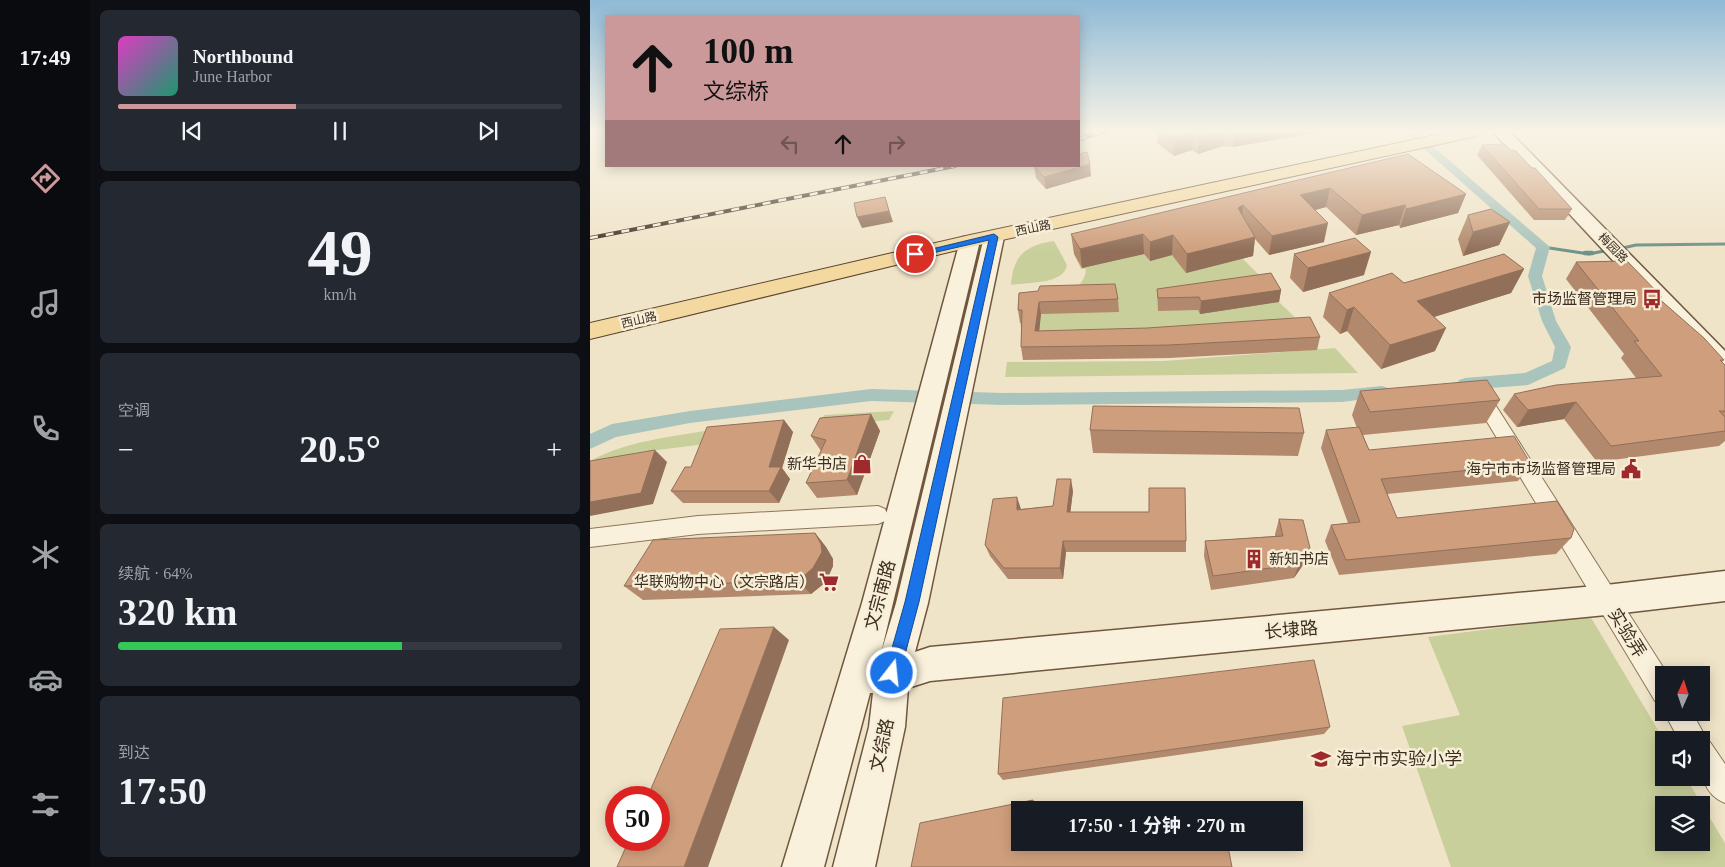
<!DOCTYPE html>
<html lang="zh">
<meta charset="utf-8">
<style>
:root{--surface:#171b24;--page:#242831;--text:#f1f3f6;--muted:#9ea1a6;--line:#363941;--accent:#cc999b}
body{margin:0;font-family:"Times New Roman","Noto Sans SC",serif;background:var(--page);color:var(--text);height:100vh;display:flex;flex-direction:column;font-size:19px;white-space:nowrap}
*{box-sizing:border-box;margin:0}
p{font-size:16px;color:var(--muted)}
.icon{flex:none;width:28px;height:28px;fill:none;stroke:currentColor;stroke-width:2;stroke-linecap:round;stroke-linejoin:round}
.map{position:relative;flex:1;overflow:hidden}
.panel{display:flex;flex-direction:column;gap:10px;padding:10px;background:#0d0f14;width:500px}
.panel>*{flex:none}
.guide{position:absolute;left:15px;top:15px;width:475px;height:152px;border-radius:0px;box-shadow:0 2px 12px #0003;background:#cc999b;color:#111;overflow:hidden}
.needle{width:32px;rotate:3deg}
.buttons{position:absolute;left:1065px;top:666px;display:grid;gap:10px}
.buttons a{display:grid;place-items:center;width:55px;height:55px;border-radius:0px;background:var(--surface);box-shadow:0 2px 12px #0003;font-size:25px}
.speed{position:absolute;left:15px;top:786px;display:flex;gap:10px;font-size:25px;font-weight:700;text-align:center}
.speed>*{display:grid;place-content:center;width:65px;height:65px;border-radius:50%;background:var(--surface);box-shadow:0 2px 12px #0003;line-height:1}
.speed .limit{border:8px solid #d22;background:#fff;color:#111}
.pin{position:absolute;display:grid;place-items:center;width:42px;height:42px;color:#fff;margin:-21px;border:2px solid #fff;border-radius:50%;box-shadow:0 1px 5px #0007}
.me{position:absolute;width:55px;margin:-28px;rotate:16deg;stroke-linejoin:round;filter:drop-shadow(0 0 4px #0008)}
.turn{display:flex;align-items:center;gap:18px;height:105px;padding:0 15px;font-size:22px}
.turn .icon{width:65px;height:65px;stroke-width:2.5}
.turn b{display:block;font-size:35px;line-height:42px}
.lanes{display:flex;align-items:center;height:48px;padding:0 15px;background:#0003;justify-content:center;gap:25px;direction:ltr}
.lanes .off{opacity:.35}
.big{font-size:38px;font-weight:700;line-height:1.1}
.panel .widget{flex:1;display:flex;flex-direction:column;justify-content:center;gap:8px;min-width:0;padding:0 18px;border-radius:8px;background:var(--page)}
.panel .dial{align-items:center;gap:0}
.dial b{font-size:65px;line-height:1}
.song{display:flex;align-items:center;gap:15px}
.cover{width:60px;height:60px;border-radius:8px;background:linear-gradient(135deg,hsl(310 70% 55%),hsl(160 70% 35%))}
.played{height:5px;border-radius:2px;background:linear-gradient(90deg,var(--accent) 40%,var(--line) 40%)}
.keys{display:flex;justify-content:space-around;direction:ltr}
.heat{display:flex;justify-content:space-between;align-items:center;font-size:28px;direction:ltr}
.charge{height:8px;border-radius:4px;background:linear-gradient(90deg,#34c759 64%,var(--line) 0)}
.trip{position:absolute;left:421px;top:801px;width:292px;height:50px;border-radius:0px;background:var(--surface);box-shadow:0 2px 12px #0003;font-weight:700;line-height:50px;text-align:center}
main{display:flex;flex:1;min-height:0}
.dock{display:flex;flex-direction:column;width:90px;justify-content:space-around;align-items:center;background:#090b0e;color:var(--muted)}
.dock .icon{width:35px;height:35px}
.dock .on{color:var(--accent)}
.dock b{font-size:22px;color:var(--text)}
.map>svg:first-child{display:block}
.green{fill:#c9cf9b;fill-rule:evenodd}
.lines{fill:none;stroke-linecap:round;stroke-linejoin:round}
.stream-far1{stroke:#6f938a;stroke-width:3}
.stream{stroke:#6f938a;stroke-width:4.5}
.canal{fill:#a9c4bc;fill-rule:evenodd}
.street-casing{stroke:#8d765c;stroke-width:2}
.secondary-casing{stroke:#6f573f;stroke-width:3}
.primary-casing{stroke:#5b4430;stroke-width:2}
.street{fill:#faf1dc;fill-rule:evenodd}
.secondary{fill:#faf1dc;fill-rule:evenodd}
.primary{fill:#f3d9a0;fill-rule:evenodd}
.rail-casing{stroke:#3d2e20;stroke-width:4}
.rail{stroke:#f7eed8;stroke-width:2.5;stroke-dasharray:8;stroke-linecap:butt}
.wall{fill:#b2896c}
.shaded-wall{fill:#916f58}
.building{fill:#cf9f7d;stroke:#916f58}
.route{fill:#1a73e8;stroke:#114b97}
.labels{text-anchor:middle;stroke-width:5;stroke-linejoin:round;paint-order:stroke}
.far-street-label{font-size:12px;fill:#3d2e20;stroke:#f7eed8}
.poi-label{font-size:15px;fill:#3d2e20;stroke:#f7eed8;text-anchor:end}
.near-street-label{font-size:18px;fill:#3d2e20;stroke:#f7eed8}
.near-poi-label{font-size:18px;fill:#3d2e20;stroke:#f7eed8;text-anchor:start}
</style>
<main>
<nav class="dock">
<b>17:49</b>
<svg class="icon on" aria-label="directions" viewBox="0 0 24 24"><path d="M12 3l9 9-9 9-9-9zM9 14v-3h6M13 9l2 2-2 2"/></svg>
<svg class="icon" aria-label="music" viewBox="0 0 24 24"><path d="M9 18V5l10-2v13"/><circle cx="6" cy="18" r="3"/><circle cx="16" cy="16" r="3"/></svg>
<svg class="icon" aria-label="phone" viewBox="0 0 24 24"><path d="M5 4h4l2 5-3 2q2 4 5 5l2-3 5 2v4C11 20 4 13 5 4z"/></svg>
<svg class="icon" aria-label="climate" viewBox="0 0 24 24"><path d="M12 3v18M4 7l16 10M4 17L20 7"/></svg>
<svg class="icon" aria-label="car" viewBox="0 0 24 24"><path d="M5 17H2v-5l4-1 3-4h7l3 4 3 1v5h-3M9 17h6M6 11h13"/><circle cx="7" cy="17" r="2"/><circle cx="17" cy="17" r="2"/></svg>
<svg class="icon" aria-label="filters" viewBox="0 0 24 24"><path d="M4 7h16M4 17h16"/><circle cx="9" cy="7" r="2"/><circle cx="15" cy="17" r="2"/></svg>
</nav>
<section class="panel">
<div class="widget">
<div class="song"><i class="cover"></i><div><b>Northbound</b><p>June Harbor</p></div></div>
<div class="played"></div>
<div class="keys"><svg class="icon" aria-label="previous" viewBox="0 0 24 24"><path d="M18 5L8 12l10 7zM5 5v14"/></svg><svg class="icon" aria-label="pause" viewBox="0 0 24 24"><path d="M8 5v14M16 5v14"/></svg><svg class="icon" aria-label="next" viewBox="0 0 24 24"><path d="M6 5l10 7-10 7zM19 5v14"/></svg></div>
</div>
<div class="widget dial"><b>49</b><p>km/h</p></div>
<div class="widget"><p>空调</p>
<div class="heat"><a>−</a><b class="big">20.5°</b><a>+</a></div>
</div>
<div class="widget"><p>续航 · 64%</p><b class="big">320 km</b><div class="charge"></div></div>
<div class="widget"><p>到达</p><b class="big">17:50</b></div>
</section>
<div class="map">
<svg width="1135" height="867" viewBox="0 0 1135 867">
<rect width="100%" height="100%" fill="#f0e4c8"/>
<g class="green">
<path d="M590,228L640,246L679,285L689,302L717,329L434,344L430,323L450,321L451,314C466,303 495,290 496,269H491L484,254Z"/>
<path d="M464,241L477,265C474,285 437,282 421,285C423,256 435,245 464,241Z"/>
<polygon points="745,348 768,373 415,377 417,362 574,361"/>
<polygon points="304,411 299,420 230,426 234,415"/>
<path d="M121,430L116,444L44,453L19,462L0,461C37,441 80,437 121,430Z"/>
<path d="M1000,616L1074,740V778H1096L1135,843V867H861L812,726L870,715L838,637ZM1074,805H1111V842H1074Z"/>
</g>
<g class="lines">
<g class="stream-far1">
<polyline points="953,247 999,254 1019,250"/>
<polyline points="1028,249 1046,245 1135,244"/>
</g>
<polyline class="stream" points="995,253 1002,253"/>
<g class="canal">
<polygon points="814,131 825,131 960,247 952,276 966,321 981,347 975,368 938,385 875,390 869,388 867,384 869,380 875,378 935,373 962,361 965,347 952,321 938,276 946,248"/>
<polygon points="792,386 798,388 800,392 798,396 752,402 413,405 281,401 100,423 26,437 0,449 0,434 22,424 100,411 281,389 413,393 752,390"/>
</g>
<defs>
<g id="street">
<polygon points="893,393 899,395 1078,675 1074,675 1074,705 1065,701 887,405 884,400 887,395"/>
<polygon points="288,506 295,509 298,515 295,521 288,524 108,534 0,547 0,529 108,516"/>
<path d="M1074,712H1102L1117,740L1120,742L1135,764V803C1108,792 1111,764 1111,740H1089Z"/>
</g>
<g id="secondary">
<polygon points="902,131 919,131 1135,351 1135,374 1127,372"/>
<polygon points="404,231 411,233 414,237 338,603 325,652 340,647 1016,585 1135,571 1135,601 1016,615 340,681 318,688 315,727 285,867 243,867 279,727 283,693 280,693 234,867 192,867 272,603 370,241 373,237 387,237 390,241 291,653 306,603 394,237 397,233"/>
</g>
<polygon id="primary" points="864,131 895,131 887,136 380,247 0,339 0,323 380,235"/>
</defs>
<use href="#street" class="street-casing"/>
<use href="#secondary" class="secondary-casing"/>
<use href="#primary" class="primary-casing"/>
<use href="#street" class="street"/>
<use href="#secondary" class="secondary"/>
<use href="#primary" class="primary"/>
<defs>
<g id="rail">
<polyline points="489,139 516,131"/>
<polyline points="0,238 365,166"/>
</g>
</defs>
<use href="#rail" class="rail-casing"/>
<use href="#rail" class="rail"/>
</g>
<g class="wall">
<polygon points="567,131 723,131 723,133 643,147 633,146 608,154 602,150 584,156 567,143"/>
<polygon points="892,145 921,150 942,168 982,209 975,220 944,220 887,155"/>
<polygon points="818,154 876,194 868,213 810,228 809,225 766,235 736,207 725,210 734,242 679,255 665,239 663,256 596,273 582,255 560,261 554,254 492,268 484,254 481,234"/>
<polygon points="444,166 501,176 456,189 446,178"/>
<polygon points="878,215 920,222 909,245 873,256 868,239"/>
<polygon points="704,254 774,275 713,292 700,278"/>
<polygon points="986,262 1072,297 1070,299 1134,360 1132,362 1135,365 1135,441 1129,446 1007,462 974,419 927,427 913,410 924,394 1046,378 1031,358 1034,354 976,279"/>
<polygon points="934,269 921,293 844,317 845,351 791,369 757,331 750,334 733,317 739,293"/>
<polygon points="567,289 691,290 689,302 610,314 608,310 568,311"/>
<polygon points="429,293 528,299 529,312 451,314 449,331 730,337 727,350 579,358 433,360 431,347 431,323 430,323 428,310"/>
<polygon points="770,391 910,400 896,423 773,435 779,450 941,464 928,481 797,494 807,518 981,538 966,554 749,575 735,541 741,525 758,523 731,448 736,430 767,428 762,415"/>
<polygon points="281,414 290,431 267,495 227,498 216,483 231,451 221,436"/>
<polygon points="194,420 203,432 192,468 200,479 189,503 93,503 81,491"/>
<polygon points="500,430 714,433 708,456 503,453"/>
<polygon points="483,491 480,512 596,541 596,552 476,552 473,579 418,579 400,556 395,545 431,509 463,506"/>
<polygon points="689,519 720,548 715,562 704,578 621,590 614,556 615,541 685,536 685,534"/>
<polygon points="225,533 236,547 243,559 243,566 236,582 221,594 53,600 34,586"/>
<polygon points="740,727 734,734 413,780 408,774"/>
</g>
<g class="shaded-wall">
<polygon points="629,131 634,131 633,146 608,154 609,137"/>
<polygon points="644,131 723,131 723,133 643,147"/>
<polygon points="603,132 602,150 584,156 585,138"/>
<polygon points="500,164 501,176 456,189 454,177"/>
<polygon points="740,188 736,207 707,215 710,195"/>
<polygon points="876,194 868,213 810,228 816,209"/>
<polygon points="295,197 303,222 272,228 267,217"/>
<polygon points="653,205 651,224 648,208"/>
<polygon points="815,205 809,225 766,235 772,215"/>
<polygon points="920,222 909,245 873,256 883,232"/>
<polygon points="738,223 734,242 679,255 682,236"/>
<polygon points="553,234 554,254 492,268 490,249"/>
<polygon points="583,235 582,255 560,261 560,242"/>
<polygon points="665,237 663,256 596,273 597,254"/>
<polygon points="781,252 774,275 713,292 718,268"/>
<polygon points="934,269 921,293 818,325 827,301"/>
<polygon points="691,290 689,302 610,314 611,301"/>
<polygon points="449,302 451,314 448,343 445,331"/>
<polygon points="764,307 757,331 750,334 757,310"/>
<polygon points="856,328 845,351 791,369 800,345"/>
<polygon points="986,402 974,419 927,427 938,410"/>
<polygon points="281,414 290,431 267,495 257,480"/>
<polygon points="194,420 203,432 192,468 200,479 189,503 179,491 179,467"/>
<polygon points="65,450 77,462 63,504 0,516 0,502"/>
<polygon points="481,479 483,491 479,524 477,512"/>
<polygon points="427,497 431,509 427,510"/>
<polygon points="225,533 236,547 243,559 243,566 236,582 221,594 208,581"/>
<polygon points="473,541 476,552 473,579 470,568"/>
<polygon points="720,548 715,562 704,578 709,564"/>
<polygon points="184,627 199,640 118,867 94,867"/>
<polygon points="443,800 447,806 448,810 444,810"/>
</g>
<g class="building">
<polygon points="574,131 629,131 609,137 603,132 585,138"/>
<polygon points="915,144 921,150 926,151 942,168 945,168 982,209 949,209 892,145"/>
<polygon points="497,152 500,164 454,177 444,166 489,166 489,154"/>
<polygon points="818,154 876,194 816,209 815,205 772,215 740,188 710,195 738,223 682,236 653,205 648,208 665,237 597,254 583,235 560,242 553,234 490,249 481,234"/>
<polygon points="295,197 299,211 267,217 264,203"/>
<polygon points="901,209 920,222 883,232 878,215"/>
<polygon points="765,238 781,252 718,268 704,254"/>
<polygon points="914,254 934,269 827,301 856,328 800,345 764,307 757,310 739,293 802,273 814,283"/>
<polygon points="1037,261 1072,297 1067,297 1114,338 1134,360 1130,360 1135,365 1135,411 1129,411 1135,417 1135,431 1021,446 986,402 938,410 924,394 966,385 1072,376 1044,341 1049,341 986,262"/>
<polygon points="681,273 691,290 611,301 609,297 568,298 567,289"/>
<polygon points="525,284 528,299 449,302 445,331 557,328 720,317 730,337 579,345 431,347 432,310 428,310 429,293 448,291 450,286"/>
<polygon points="897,380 910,400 780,412 770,391"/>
<polygon points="503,406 709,408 714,433 500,430"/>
<polygon points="281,414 257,480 216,483 236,440 221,436 230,418"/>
<polygon points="194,420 179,467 191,467 179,491 81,491 95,467 101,467 117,427"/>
<polygon points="769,427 779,450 924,436 941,464 791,479 807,518 967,501 984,529 981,538 756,560 741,525 770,522 736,430"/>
<polygon points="65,450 51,493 0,502 0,461"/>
<polygon points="467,479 481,479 477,512 559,512 559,488 595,488 596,541 473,541 470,568 414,568 395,545 403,499 427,497 427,510 463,506"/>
<polygon points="689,519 713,520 720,548 709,564 623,576 615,541 693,536"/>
<polygon points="225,533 231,544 232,552 223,568 208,581 34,586 63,540"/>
<polygon points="184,627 94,867 27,867 39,840 69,840 69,798 57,798 130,629"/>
<polygon points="724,660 740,727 408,774 413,698"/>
<polygon points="443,800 444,810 430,810 430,842 637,842 642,867 321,867 330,823"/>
</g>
<linearGradient id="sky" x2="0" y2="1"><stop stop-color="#8fbad6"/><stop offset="0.52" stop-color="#f8f3e6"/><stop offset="1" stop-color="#f8f3e6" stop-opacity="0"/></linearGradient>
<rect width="1135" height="252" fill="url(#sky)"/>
<polygon class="route" points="404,234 408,237 329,602 310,673 308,678 302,680 297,678 295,673 315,602 399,240 325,257 321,254"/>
<defs>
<symbol id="bus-bare" viewBox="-9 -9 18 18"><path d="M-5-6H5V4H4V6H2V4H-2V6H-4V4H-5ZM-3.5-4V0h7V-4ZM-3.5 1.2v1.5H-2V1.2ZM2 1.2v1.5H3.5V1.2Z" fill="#9e2a2b" stroke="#f7eed8" stroke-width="2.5" paint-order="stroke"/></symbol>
<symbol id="shop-bare" viewBox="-9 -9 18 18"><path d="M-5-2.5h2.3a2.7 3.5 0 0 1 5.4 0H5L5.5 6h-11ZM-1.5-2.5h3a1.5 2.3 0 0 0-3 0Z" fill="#9e2a2b" stroke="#f7eed8" stroke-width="2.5" paint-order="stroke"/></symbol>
<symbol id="civic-bare" viewBox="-9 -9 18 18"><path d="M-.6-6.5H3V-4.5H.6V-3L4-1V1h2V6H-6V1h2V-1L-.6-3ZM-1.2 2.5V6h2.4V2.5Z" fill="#9e2a2b" stroke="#f7eed8" stroke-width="2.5" paint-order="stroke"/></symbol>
<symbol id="building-bare" viewBox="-9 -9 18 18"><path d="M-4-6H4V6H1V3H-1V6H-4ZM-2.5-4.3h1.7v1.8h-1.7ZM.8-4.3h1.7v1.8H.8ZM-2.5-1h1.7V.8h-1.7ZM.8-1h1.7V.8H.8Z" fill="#9e2a2b" stroke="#f7eed8" stroke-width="2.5" paint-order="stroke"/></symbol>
<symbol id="supermarket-bare" viewBox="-9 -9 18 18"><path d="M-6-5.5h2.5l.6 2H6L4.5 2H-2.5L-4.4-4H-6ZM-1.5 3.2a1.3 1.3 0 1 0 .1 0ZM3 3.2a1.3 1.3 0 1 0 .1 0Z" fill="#9e2a2b" stroke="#f7eed8" stroke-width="2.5" paint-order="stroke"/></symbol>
<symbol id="school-bare" viewBox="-9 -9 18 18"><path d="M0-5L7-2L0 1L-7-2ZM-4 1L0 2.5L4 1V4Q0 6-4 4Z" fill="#9e2a2b" stroke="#f7eed8" stroke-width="2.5" paint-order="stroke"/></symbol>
</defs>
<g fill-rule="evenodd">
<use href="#bus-bare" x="1048" y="285" width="28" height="28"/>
<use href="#shop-bare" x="258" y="450" width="28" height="28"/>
<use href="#civic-bare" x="1027" y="455" width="28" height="28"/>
<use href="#building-bare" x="650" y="545" width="28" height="28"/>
<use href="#supermarket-bare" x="225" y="568" width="28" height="28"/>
<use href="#school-bare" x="717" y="745" width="28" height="28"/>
</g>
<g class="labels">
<g class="far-street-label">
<text transform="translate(443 228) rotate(-12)" y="4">西山路</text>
<text transform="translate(1023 248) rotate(46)" y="4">梅园路</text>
<text transform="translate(49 320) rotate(-13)" y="4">西山路</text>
</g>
<g class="poi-label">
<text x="1047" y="304">市场监督管理局</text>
<text x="257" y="469">新华书店</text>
<text x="1026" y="474">海宁市市场监督管理局</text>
<text x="679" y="564" text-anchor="start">新知书店</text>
<text x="224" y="587">华联购物中心（文宗路店）</text>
</g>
<g class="near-street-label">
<text transform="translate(290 595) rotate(-75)" y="6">文宗南路</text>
<text transform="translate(701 630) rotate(-5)" y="6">长埭路</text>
<text transform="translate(1037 633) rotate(58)" y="6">实验弄</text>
<text transform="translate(292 745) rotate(-78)" y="6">文综路</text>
</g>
<g class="near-poi-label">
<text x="746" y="765">海宁市实验小学</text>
</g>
</g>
</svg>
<div class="buttons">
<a><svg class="needle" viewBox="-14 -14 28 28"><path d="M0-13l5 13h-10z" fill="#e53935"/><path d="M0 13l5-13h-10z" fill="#9ea1a6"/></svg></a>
<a><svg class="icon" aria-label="sound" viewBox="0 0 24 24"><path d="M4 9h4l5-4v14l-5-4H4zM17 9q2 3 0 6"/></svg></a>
<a><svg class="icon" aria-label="layers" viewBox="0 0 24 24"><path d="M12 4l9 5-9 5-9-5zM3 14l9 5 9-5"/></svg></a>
</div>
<div class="speed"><div class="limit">50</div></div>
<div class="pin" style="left:325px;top:254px;background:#d93025"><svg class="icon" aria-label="arrive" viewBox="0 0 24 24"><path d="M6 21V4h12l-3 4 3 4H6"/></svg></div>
<svg class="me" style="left:302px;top:673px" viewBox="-20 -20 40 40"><circle r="17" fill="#1a73e8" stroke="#fff" stroke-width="3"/><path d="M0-11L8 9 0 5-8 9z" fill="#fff"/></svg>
<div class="trip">17:50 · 1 分钟 · 270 m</div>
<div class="guide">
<div class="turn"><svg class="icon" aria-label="ahead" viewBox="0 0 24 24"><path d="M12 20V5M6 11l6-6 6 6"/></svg><div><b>100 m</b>文综桥</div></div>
<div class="lanes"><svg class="icon off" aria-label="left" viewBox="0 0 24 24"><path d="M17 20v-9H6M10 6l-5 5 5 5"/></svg><svg class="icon" aria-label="ahead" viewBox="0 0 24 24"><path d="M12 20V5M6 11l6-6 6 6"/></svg><svg class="icon off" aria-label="right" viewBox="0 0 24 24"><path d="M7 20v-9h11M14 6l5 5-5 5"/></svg></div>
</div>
</div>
</main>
